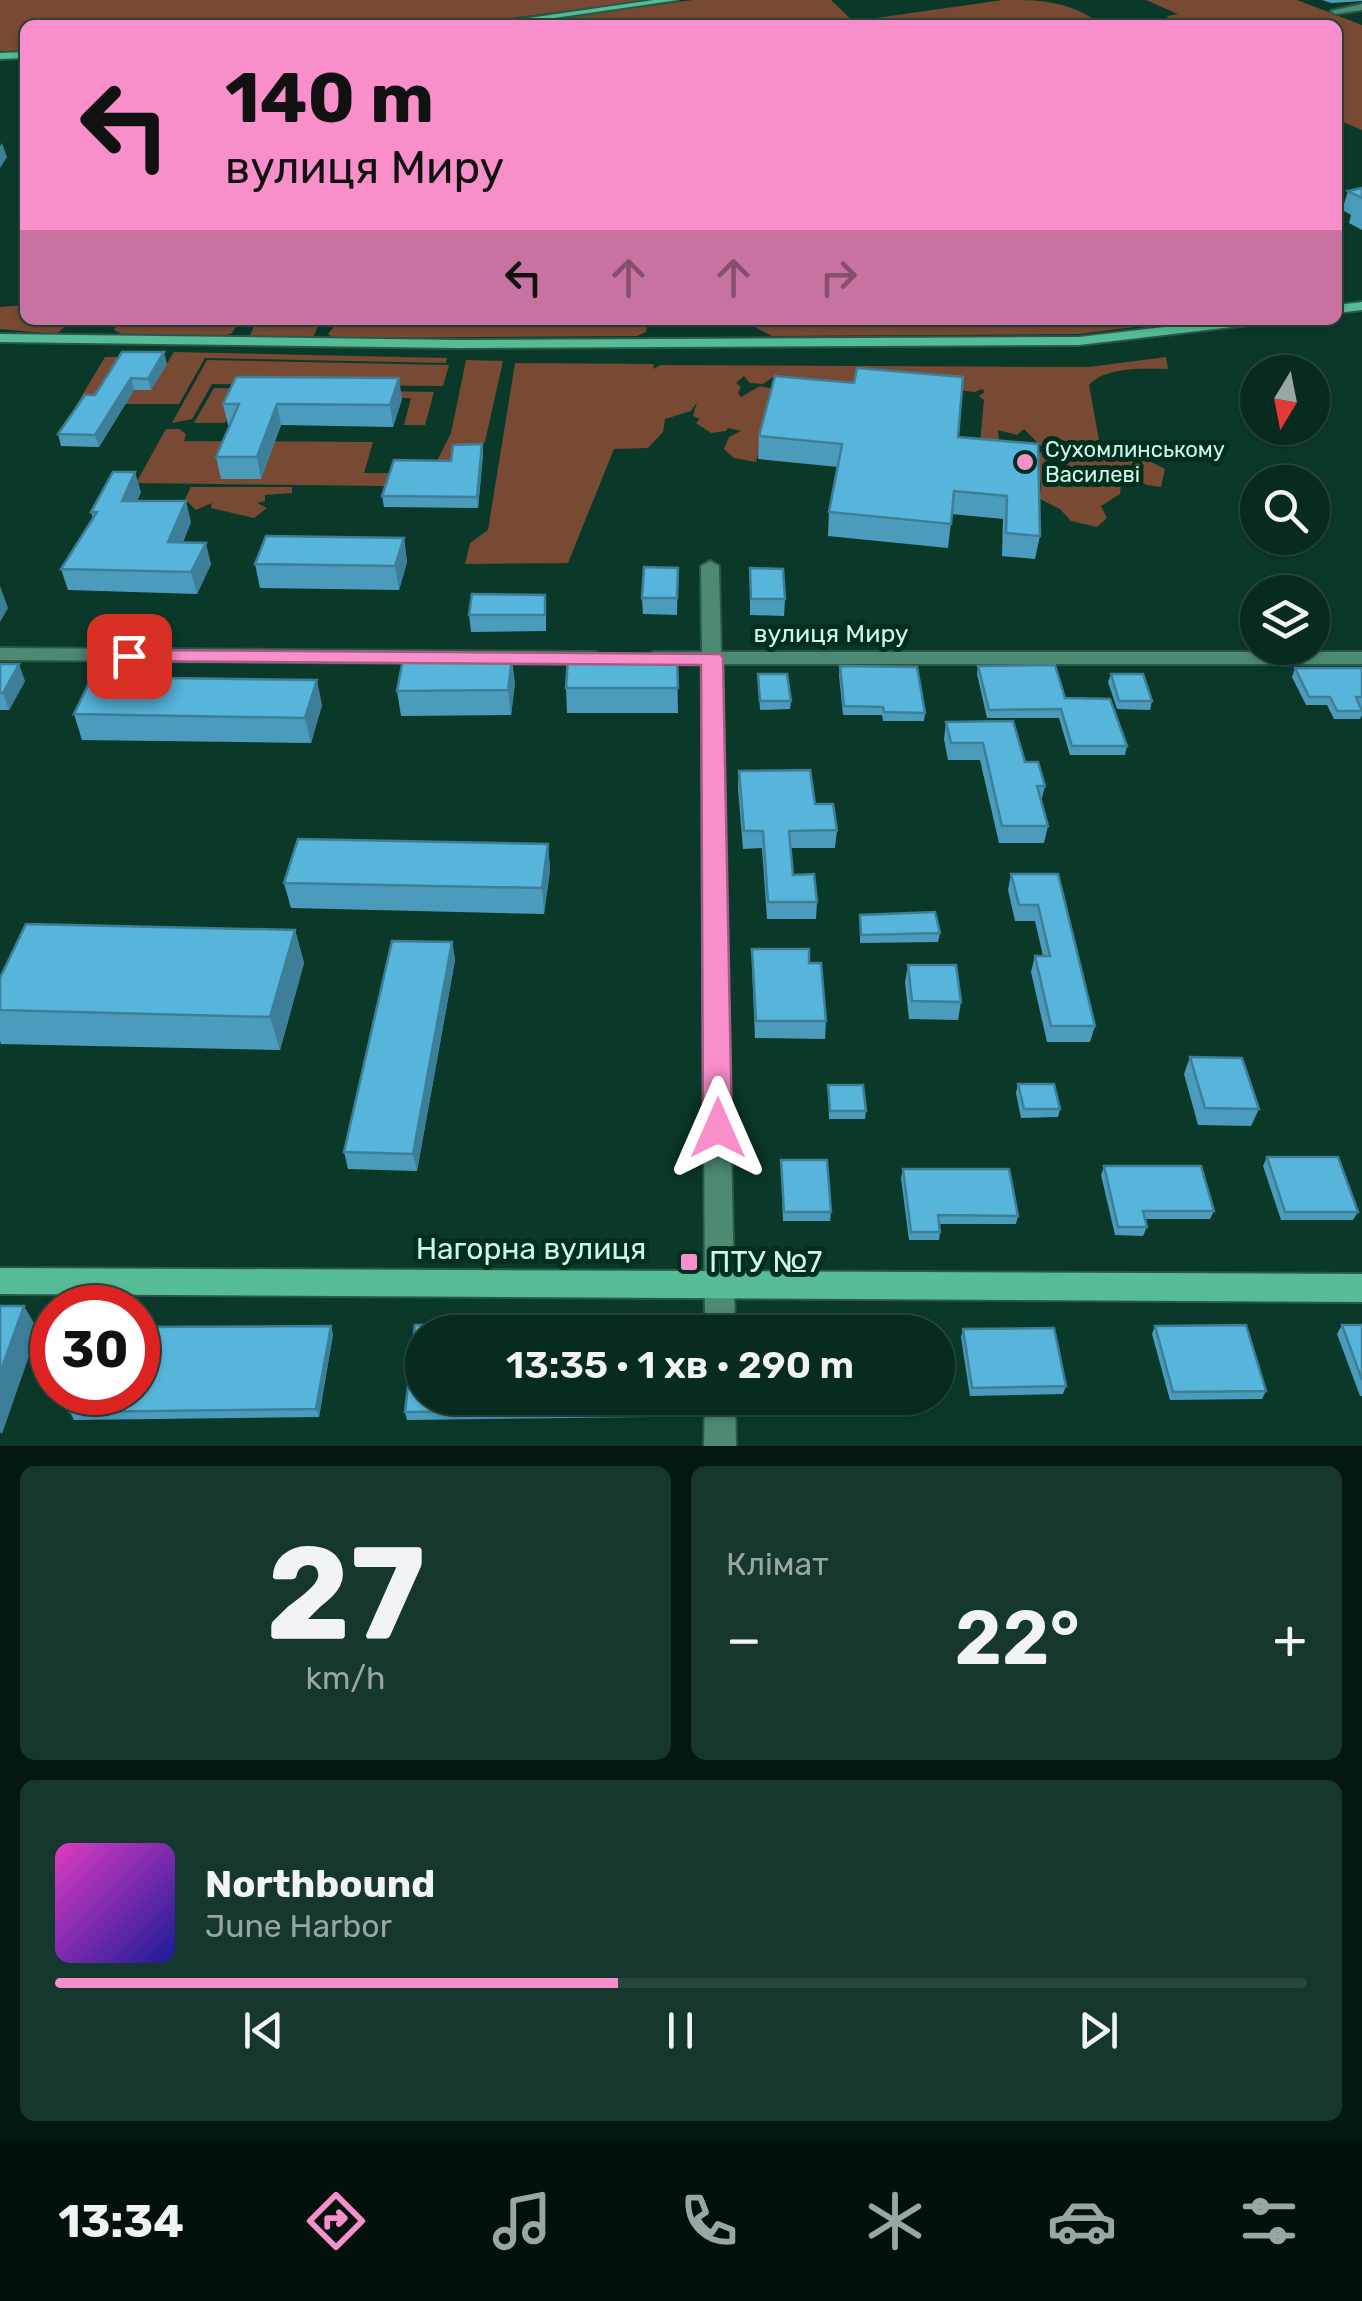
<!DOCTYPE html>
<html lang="uk">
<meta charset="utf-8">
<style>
:root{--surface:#082b20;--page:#16372d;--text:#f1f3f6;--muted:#98a7a5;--line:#29473e;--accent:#f98fca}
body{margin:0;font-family:Rubik,sans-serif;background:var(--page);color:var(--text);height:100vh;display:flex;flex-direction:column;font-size:38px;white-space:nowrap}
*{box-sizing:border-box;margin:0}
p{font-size:32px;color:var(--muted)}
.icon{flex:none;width:55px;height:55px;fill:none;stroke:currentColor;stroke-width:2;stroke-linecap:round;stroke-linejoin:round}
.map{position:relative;height:1446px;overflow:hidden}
.sheet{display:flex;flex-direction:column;gap:20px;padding:20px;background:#041812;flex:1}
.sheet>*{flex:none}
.top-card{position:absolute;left:20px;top:20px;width:1322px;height:305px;border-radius:15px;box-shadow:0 2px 8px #0004,0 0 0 2px var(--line);background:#f98fca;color:#111;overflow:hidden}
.needle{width:65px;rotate:190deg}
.fabs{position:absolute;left:1240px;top:355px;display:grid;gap:20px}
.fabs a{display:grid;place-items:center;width:90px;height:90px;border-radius:50%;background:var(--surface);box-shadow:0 2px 8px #0004,0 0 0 2px var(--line);font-size:50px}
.speed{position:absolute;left:30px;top:1285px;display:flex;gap:20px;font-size:50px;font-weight:700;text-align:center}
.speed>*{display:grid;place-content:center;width:130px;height:130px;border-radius:50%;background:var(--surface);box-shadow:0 2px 8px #0004,0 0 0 2px var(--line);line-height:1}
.speed .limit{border:15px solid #d22;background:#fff;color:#111}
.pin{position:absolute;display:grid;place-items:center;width:85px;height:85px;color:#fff;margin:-42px;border-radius:20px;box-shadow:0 5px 15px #0006}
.me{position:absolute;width:110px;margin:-55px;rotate:0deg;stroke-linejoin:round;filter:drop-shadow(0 0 8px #0008)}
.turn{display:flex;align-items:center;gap:35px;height:210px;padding:0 40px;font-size:45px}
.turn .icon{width:130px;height:130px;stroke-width:2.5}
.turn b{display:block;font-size:70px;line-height:85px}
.lanes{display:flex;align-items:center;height:95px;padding:0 40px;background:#0003;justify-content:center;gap:50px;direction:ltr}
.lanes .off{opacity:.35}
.big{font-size:75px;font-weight:600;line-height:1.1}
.sheet .widget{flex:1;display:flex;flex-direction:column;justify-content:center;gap:15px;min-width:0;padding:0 35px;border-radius:15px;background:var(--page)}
.sheet .dial{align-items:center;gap:0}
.dial b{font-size:130px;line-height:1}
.song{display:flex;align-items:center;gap:30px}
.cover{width:120px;height:120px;border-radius:15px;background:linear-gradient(135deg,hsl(310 70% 55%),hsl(240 70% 35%))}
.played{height:10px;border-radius:5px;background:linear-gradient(90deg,var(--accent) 45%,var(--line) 45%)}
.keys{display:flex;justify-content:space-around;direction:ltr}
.heat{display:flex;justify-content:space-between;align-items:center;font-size:55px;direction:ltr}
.sheet .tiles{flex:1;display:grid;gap:20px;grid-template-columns:1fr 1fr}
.widget:last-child{grid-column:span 2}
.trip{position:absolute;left:405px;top:1315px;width:550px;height:100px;border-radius:50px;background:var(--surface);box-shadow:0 2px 8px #0004,0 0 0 2px var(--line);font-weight:600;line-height:100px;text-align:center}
.tabs{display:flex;height:160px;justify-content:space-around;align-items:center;background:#03110d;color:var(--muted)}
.tabs .icon{width:70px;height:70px}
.tabs .active{color:var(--accent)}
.tabs b{font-size:45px;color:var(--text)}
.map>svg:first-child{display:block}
.green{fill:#784a33}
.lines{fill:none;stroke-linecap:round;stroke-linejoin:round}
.street-casing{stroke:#2a5748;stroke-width:4}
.secondary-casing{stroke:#2a5748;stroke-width:4}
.street{fill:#4d8a72;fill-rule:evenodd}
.secondary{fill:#55bc96;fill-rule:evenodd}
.wall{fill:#4b9cbc}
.shaded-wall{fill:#3d7f99}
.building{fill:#57b5db;stroke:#3d7f99;stroke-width:2.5}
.route{fill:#f98fca;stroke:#a25d83;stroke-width:2.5}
.poi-dot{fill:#f98fca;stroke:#002f20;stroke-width:4}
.labels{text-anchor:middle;stroke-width:10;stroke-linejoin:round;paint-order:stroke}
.far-poi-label{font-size:22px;fill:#cff7e6;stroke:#002f20;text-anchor:start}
.street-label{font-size:25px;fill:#cff7e6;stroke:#002f20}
.near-street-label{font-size:30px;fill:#cff7e6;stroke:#002f20}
.near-poi-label{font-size:30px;fill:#cff7e6;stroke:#002f20;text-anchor:start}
</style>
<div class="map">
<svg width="1362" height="1446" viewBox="0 0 1362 1446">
<rect width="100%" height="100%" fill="#0a392a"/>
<g class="green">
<polygon points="0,0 648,0 458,25 25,25 25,51 0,52"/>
<polygon points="693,0 831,0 857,25 505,25"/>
<path d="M1003,0C1045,0 1068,1 1103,25H873L869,19Z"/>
<polygon points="1146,0 1297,0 1362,25 1362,130 1338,120 1338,25 1152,25 1170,22 1167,16 1178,14"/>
<polygon points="25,305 25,320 74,320 56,334 0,329 0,307"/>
<polygon points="119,320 240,320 232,333 222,337 124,335 114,330"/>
<polygon points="257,320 321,320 313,337 249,337"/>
<polygon points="339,320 649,320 646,332 637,336 333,338 328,334"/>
<polygon points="741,320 1191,320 1079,334 772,336"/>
<polygon points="174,352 447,358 446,363 205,358 179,404 77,404 105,357 128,357 109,390 151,390"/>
<path d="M1166,357L1168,369C1144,369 1107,366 1089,385L1101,451L1129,458L1139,456L1165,469L1161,487L1147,485L1122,474L1120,494L1101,506L1107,518L1097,527L1071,521L1060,509L1038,498C1045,487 1038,468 1032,457L1045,450L1024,429L1017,435L998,430L999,443H980L984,400L979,396L985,392L982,389L975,392L856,380L854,387L781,382L773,377L763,384L750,383L744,376L736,383L741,387L738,393L741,397L760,386L779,390L772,397L756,462L734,458L724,449L729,437L741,431L728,428L726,431L711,433L696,423L700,419L693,416L697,402L691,411L665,419L663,432L648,448L614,449L568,563L465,564L470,543L488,530L515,363L654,364L653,369L661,365L1089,367Z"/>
<polygon points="207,360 449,365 443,386 212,384 192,419 172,423"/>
<polygon points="466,360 503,361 485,442 474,450 451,451 449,473 432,471 451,433"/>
<polygon points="214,388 434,392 425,425 404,425 411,398 238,397 225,423 194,423"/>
<polygon points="166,429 179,429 186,434 184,441 373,442 364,473 394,473 390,486 136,483"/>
<polygon points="191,487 292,487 292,493 265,495 265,501 257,503 267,508 254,518 211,508 212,503 196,510 185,499"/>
</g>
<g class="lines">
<defs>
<g id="street">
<polygon points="1362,4 1362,10 1335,14 1331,11"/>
<polygon points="710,561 719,566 721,652 1362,652 1362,664 721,664 735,1332 705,1332 702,664 654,664 645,658 654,652 702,652 701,566"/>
<polygon points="0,648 595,652 604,658 595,664 0,660"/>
<polygon points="705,1398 735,1398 736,1446 704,1446"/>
</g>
<g id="secondary">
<polygon points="654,0 678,0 507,25 481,25"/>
<polygon points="25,52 25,58 0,59 0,53"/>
<polygon points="1362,302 1362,310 1338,313 1338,305"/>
<polygon points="1223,320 1265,320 1258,324 1079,345 459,348 0,342 0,334 459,340 1079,337"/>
<polygon points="0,1268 1362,1274 1362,1302 0,1294"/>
</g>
</defs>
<use href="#street" class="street-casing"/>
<use href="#secondary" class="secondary-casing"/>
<use href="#street" class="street"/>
<use href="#secondary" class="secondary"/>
</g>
<g class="wall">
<polygon points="1322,0 1362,0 1362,1 1331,3"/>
<polygon points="1362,188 1362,230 1349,223 1351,215 1342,210 1348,191"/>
<polygon points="167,364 151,390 134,390 99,447 61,446 58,434 95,395"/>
<polygon points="402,399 393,427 281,425 261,479 221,479 216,457 230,425 228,425 223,404"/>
<polygon points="759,436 958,437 1040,536 1035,559 1002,556 1003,519 952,514 948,548 828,536 829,512 838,467 758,459"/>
<polygon points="482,444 483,454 478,508 384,507 382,496"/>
<polygon points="141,492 137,501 191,522 183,542 211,564 197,594 68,590 61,569 93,518 91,512"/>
<polygon points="404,538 407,562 399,590 260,588 255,564"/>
<polygon points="678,568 677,615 643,614 642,598"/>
<polygon points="750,568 785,599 784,616 750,615"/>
<polygon points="546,611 546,631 471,632 469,615"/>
<polygon points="677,657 678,713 567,713 566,688"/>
<polygon points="0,664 25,681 9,710 0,710"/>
<polygon points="840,666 925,713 924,721 883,721 882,715 843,715 839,675"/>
<polygon points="978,666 1065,698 1127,746 1125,755 1070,755 1059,718 987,718 977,674"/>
<polygon points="1295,668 1362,668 1362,715 1360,719 1334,719 1327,705 1306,705 1292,677"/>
<polygon points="758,674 791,701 790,709 760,710"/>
<polygon points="1111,674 1152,701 1150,710 1117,709 1108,682"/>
<polygon points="515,683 511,715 401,716 397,691"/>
<polygon points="322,705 311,743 82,740 74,714"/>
<polygon points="946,722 1025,762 1045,786 1041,802 1048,826 1044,843 999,843 980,760 948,760 944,739"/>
<polygon points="739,771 815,804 837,830 835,848 790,848 793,875 817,902 816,919 767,919 762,848 743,849 738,788"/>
<polygon points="548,844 550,870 544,914 291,908 284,883"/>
<polygon points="1011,874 1058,874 1095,1026 1090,1042 1047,1042 1031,972 1035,956 1043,956 1035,921 1015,921 1008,890"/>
<polygon points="860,915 940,933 938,942 860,943"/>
<polygon points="295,930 304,963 280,1050 1,1044 0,1041 0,978"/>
<polygon points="452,942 455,960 417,1171 348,1169 344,1152"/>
<polygon points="752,949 809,963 826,1021 825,1039 755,1038 752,966"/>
<polygon points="908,965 961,1002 958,1020 909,1019 905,982"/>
<polygon points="1190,1057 1259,1109 1251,1126 1198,1125 1184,1074"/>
<polygon points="1018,1084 1060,1109 1058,1117 1021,1118 1016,1093"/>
<polygon points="828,1085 866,1111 865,1119 829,1119"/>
<polygon points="1267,1157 1358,1212 1353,1220 1281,1220 1263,1166"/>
<polygon points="781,1160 831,1212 830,1221 783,1221"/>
<polygon points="1104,1166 1214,1211 1210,1219 1145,1219 1147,1227 1143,1236 1115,1235 1101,1175"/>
<polygon points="903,1169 1018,1216 1016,1224 939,1224 940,1232 939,1240 909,1240 901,1178"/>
<polygon points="1342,1325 1362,1325 1362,1396 1360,1396 1337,1334"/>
<polygon points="1155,1326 1266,1391 1262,1399 1170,1400 1152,1334"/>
<polygon points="963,1329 1066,1386 1063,1394 970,1396 961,1337"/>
<polygon points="333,1334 319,1417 74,1420 70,1412"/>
<polygon points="651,1398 651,1417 407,1420 405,1412"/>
</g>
<g class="shaded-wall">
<polygon points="2,143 7,157 0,168 0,146"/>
<polygon points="164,352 167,364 151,390 148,379"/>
<polygon points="131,378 134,390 99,447 95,435"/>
<polygon points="399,378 402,399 393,427 390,405"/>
<polygon points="277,404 281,425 261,479 257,457"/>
<polygon points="482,444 483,454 478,508 477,497"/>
<polygon points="135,472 141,492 128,522 122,501"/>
<polygon points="186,501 191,522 173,563 168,542"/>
<polygon points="404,538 407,562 399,590 395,566"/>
<polygon points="206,543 211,564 197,594 191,572"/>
<polygon points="0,586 8,608 0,622"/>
<polygon points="512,658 515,683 511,715 508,690"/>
<polygon points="19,664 25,681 9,710 3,693"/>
<polygon points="317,680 322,705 311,743 305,718"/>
<polygon points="548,844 550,870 544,914 542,888"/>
<polygon points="295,930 304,963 280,1050 270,1017"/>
<polygon points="452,942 455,960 417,1171 413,1154"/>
<polygon points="24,1306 38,1330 2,1434 0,1432 0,1373"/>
<polygon points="331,1326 333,1334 319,1417 316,1409"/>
</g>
<g class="building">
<polygon points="1362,188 1362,198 1348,191"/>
<polygon points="122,352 164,352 148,379 131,378 95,435 58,434 85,395 95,395"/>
<polygon points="857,368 963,377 958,437 1038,444 1040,536 1006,533 1007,496 954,491 951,524 829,512 842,444 759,436 775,376 854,383"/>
<polygon points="236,377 399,378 390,405 277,404 257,457 216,457 239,404 223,404"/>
<polygon points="482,444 477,497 382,496 394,460 451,461 453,445"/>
<polygon points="113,472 135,472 122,501 186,501 168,542 206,543 191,572 61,569 97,512 91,512"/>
<polygon points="266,536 404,538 395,566 255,564"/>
<polygon points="644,567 678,568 677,598 642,598"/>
<polygon points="750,568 783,569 785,599 751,599"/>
<polygon points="472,594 545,595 545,615 469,615"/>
<polygon points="677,657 678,688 566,688 568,658"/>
<polygon points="512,658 508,690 397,691 403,659"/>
<polygon points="0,664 19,664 3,693 0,693"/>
<polygon points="1055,665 1065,698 1110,699 1127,746 1072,746 1061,709 989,710 978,666"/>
<polygon points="840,666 917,667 925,713 884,712 883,707 844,706"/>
<polygon points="1295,668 1362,668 1362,697 1356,697 1362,711 1337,711 1330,697 1309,697"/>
<polygon points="758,674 787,674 791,701 760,701"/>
<polygon points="1111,674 1143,674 1152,701 1119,701"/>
<polygon points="92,677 317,680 305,718 74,714"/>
<polygon points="1013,721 1025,762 1038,762 1045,786 1037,786 1048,826 1002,826 983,743 951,743 946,722"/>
<polygon points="810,770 815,804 833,804 837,830 789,831 793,875 814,874 817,902 768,902 763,831 744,831 739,771"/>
<polygon points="298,839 548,844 542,888 284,883"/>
<polygon points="1011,874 1058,874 1095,1026 1051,1026 1035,956 1050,956 1038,905 1019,905"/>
<polygon points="935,912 940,933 861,935 860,915"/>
<polygon points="26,924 295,930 270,1017 0,1010 0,978"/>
<polygon points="392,941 452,942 413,1154 344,1152"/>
<polygon points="752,949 809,949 809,963 821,963 826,1021 756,1021"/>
<polygon points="908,965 956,965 961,1002 912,1001"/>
<polygon points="1190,1057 1242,1058 1259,1109 1205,1108"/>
<polygon points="1018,1084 1054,1084 1060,1109 1024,1109"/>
<polygon points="828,1085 863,1085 866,1111 830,1111"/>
<polygon points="1267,1157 1338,1157 1358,1212 1285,1212"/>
<polygon points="781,1160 827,1160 831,1212 784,1212"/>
<polygon points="1104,1166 1201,1166 1214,1211 1143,1211 1147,1227 1118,1227"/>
<polygon points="903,1169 1009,1169 1018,1216 938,1215 940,1232 911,1232"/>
<polygon points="0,1306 24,1306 0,1373"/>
<polygon points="651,1323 651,1332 422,1332 422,1398 651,1398 651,1409 405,1412 415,1325"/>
<polygon points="1246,1325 1266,1391 1173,1392 1155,1326"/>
<polygon points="1342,1325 1362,1325 1362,1380"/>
<polygon points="331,1326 316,1409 70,1412 76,1392 138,1392 138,1327"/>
<polygon points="874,1327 875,1332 761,1332 761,1328"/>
<polygon points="1054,1328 1066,1386 972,1388 963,1329"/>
</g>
<polygon class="route" points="129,650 720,654 723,658 732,1128 728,1137 718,1141 707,1137 703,1128 701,665 121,661 118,656 121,652"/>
<g class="poi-dot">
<circle cx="1025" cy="462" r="10"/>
<rect x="679" y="1252" width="20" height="20" rx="5"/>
</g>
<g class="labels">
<g class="far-poi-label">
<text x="1045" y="457">Сухомлинському<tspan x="1045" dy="25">Василеві</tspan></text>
</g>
<g class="street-label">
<text x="831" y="642">вулиця Миру</text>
</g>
<g class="near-street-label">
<text x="531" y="1259">Нагорна вулиця</text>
</g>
<g class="near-poi-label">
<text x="709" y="1272">ПТУ №7</text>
</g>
</g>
</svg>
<div class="fabs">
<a><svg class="needle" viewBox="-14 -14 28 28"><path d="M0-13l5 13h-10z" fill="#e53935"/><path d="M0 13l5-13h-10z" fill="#98a7a5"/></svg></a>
<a><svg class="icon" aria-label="search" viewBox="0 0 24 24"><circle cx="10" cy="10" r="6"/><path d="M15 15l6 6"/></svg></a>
<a><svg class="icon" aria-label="layers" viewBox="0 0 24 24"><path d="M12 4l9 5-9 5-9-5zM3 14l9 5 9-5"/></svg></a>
</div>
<div class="speed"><div class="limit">30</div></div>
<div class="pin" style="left:129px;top:656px;background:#d93025"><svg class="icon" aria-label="arrive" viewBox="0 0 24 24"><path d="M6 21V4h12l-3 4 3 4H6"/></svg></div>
<svg class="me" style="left:718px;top:1128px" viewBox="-20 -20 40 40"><path d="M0-17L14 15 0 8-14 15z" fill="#f98fca" stroke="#fff" stroke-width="4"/></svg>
<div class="trip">13:35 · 1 хв · 290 m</div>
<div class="top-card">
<div class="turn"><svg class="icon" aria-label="left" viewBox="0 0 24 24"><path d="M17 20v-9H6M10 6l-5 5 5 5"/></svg><div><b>140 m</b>вулиця Миру</div></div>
<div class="lanes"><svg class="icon" aria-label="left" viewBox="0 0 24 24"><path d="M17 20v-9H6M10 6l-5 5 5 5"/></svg><svg class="icon off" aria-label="ahead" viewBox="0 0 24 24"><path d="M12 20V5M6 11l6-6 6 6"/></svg><svg class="icon off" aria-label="ahead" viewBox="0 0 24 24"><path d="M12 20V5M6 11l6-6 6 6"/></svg><svg class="icon off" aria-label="right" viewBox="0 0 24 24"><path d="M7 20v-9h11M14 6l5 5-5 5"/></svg></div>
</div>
</div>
<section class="sheet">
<div class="tiles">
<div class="widget dial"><b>27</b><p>km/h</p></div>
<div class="widget"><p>Клімат</p>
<div class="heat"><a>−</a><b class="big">22°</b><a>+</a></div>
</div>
<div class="widget">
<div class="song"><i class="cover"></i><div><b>Northbound</b><p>June Harbor</p></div></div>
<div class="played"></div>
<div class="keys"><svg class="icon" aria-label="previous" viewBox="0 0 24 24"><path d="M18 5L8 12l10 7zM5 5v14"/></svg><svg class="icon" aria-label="pause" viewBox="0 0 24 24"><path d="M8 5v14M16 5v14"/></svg><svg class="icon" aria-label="next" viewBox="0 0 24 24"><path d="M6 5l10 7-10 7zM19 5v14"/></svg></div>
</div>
</div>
</section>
<nav class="tabs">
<b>13:34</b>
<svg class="icon active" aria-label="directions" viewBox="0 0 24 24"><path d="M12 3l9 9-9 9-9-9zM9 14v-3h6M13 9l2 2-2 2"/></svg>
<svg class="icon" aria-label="music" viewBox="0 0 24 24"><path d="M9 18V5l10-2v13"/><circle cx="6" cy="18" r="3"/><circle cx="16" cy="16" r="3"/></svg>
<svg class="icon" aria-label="phone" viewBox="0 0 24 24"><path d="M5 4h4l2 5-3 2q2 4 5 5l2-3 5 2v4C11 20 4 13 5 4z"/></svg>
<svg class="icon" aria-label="climate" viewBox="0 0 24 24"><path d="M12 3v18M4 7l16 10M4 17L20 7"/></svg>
<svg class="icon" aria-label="car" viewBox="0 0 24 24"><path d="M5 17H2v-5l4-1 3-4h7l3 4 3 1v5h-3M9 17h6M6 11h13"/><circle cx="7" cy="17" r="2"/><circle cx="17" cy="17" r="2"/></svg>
<svg class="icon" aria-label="filters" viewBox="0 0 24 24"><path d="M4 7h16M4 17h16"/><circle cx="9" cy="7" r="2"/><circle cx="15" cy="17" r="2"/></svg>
</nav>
